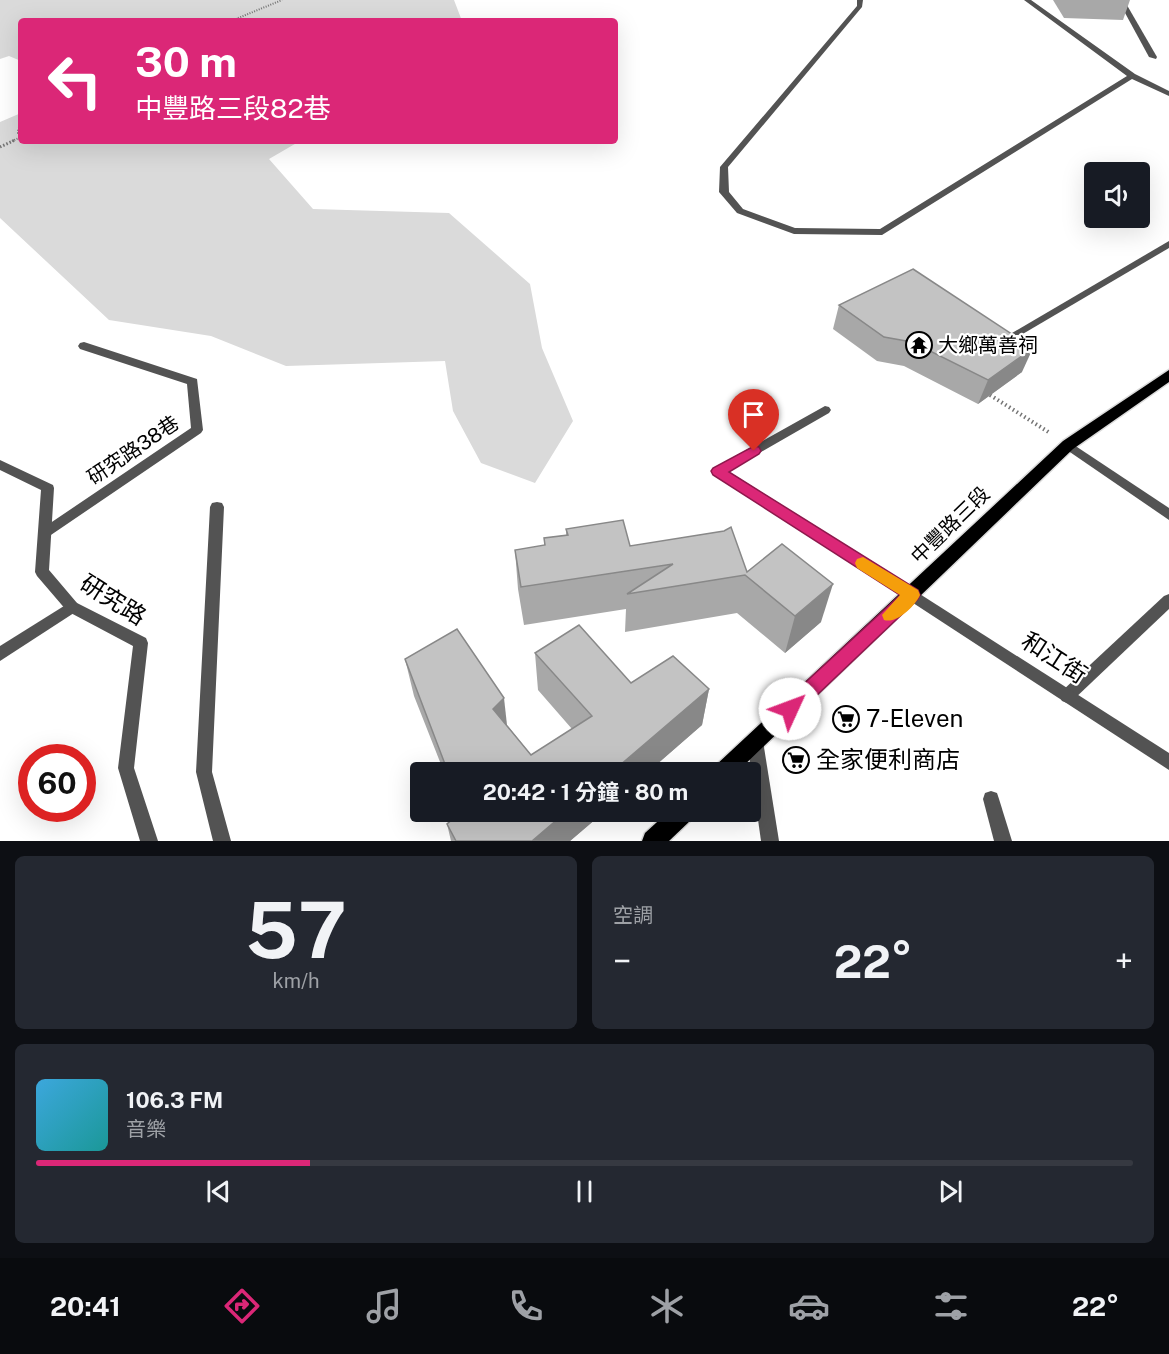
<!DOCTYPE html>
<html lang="zh-TW">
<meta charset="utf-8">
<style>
:root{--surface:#171b24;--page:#242831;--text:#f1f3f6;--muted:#9ea1a6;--line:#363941;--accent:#db2777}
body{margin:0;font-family:"Public Sans","Noto Sans TC",sans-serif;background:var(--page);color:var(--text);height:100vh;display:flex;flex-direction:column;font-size:22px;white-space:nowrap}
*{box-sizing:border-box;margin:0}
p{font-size:20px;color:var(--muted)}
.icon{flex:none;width:33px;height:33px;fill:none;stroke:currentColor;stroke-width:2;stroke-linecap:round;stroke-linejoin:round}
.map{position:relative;height:841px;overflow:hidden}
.drawer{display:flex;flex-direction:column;gap:15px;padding:15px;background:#0d0f14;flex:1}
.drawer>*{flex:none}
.banner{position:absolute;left:18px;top:18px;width:600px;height:126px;border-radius:6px;box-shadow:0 6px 24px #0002;background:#db2777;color:#fff;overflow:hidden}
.fabs{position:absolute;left:1084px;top:162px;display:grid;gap:12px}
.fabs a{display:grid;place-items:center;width:66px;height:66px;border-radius:6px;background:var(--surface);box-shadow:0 6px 24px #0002;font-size:30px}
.speed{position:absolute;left:18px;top:744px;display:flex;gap:12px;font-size:30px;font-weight:700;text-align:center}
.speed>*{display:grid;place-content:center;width:78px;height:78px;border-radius:50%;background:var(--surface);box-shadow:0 6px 24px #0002;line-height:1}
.speed .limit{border:9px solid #d22;background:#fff;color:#111}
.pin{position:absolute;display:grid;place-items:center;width:51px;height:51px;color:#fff;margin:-62px -26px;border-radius:50% 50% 50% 0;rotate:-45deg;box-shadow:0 0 6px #0007}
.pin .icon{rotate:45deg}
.me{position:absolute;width:66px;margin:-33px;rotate:47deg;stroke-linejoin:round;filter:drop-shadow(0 0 4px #0008)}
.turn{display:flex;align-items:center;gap:21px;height:126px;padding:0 18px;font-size:27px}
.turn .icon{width:78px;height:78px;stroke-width:2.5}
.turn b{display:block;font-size:42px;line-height:51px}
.big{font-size:45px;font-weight:700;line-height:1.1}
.drawer .widget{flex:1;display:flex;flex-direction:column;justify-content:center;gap:9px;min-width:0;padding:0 21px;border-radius:9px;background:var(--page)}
.drawer .dial{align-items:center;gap:0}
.dial b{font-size:78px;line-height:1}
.song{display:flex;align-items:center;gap:18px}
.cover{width:72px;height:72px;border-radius:9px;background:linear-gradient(135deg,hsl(200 70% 55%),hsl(180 70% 35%))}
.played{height:6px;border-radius:3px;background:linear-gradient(90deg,var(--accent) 25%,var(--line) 25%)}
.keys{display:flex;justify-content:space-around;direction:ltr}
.heat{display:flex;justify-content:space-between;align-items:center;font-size:33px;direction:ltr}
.drawer .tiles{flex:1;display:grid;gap:15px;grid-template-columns:1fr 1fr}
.widget:last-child{grid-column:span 2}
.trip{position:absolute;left:410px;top:762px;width:351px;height:60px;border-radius:6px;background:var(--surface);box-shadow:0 6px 24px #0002;font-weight:700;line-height:60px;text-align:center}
.menu{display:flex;height:96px;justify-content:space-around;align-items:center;background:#090b0e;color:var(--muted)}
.menu .icon{width:42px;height:42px}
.menu .on{color:var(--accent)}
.menu b{font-size:27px;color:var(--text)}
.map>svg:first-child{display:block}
.green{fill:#dadada}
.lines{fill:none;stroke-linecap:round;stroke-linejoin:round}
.primary-casing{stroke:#dbdbdb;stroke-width:3}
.path-far2{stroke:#757575;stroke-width:2;stroke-dasharray:1 1.5;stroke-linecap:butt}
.path-far1{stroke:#757575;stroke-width:3;stroke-dasharray:1.5 2;stroke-linecap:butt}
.path{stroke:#757575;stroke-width:4;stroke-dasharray:1.5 3;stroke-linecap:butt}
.lane{fill:#535353;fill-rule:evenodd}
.street{fill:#535353;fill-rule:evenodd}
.primary{fill:#000;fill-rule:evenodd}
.wall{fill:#a8a8a8}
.shaded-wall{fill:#888}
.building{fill:#c3c3c3;stroke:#888;stroke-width:1.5}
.route{fill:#db2777;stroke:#8e194d;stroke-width:1.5}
.slow{fill:#f59e0b}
.labels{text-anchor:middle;stroke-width:4.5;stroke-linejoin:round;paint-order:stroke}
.poi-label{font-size:20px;fill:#000;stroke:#fff;text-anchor:start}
.street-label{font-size:20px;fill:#000;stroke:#fff}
.near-street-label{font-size:24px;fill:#000;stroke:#fff}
.near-poi-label{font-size:24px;fill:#000;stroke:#fff;text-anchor:start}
</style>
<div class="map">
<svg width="1169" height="841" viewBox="0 0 1169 841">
<rect width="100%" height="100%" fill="#fff"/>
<g class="green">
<polygon points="0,0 454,0 462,21 21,21 21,61 9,56 0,59"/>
<polygon points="21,113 21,141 300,141 269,159 313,209 449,213 530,284 542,348 573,421 535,483 481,463 453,411 445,361 286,366 211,336 109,320 0,218 0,122"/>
</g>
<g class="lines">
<defs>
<g id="primary">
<polygon points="1169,370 1169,382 1073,449 737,772 713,772 716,765 1063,441"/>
<polygon points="668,812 694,812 691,820 669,841 642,841 645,833"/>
</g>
</defs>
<use href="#primary" class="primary-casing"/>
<g class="path-far2">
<polyline points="231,21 282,0"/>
<polyline points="21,126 18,129 18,133 21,134"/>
<polyline points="12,141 21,137"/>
</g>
<polyline class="path-far1" points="0,147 15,140"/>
<polyline class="path" points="990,395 1050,433"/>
<g class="lane">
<polygon points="857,0 863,0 862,7 728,167 729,192 743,209 795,228 880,229 1127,76 1024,0 1031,0 1135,74 1169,91 1169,96 1132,79 882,235 794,234 737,213 719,192 720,167 857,6"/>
<polygon points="1169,241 1169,248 1021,335 1013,335 1012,333"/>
<polygon points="84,342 197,379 203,430 201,433 45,539 40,538 38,534 40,530 191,428 187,384 80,349 78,346 80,343"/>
<polygon points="825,406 829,407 831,410 829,413 728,471 917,591 919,595 917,599 912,601 907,599 714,474 712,471 714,468"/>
<polygon points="1068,441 1169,508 1169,520 1064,448 1062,445 1064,442"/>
<polygon points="1169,594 1169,609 1072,701 1067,703 1062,701 1059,696 1062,691 1164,596"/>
<polygon points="72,601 77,603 79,607 77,611 0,661 0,646"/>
<polygon points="991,791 997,793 999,799 1012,841 994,841 983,799 985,793"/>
</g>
<g class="street">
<polygon points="1118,0 1124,0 1157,57 1156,59 1149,57"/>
<polygon points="0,460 53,485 54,488 49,570 77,603 146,638 148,643 134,768 158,841 140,841 118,768 133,646 67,611 37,576 35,572 41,490 0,470"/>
<polygon points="217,502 222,503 224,507 212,772 231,841 213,841 196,772 210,507 212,503"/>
<polygon points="912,589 1169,753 1169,770 907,599 905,595 907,591"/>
<polygon points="755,733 761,736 763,741 779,841 761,841 747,741 749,736"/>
</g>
<use href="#primary" class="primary"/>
</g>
<g class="wall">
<polygon points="1053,0 1130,0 1123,20 1064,18"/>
<polygon points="839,305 1022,372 978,404 904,366 877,361 833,329"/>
<polygon points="566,529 630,546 747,572 821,622 785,653 737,613 625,632 626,609 524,625 518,589 515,550 544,546 544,538 566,535"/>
<polygon points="535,653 631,683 709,689 702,725 648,772 444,772 414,696 405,659 508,726 531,755 572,729 538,690"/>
<polygon points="458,812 604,812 570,841 451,841 447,824 459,813"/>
</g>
<g class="shaded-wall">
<polygon points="1033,348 1022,372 978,404 988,380"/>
<polygon points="833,584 821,622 785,653 795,616"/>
<polygon points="709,689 702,725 648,772 612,772"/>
<polygon points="504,698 508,734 493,709"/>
<polygon points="566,812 604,812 570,841 532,841"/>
</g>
<g class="building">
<polygon points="913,269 1033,348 988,380 912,342 884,337 839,305"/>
<polygon points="623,520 630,546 724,531 731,527 747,572 782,544 833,584 795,616 745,575 627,594 673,564 521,587 515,550 545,545 544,538 568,535 566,529"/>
<polygon points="579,625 631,683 673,656 709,689 612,772 448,772 405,659 457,629 504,698 493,709 531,755 592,716 535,653"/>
<polygon points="461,812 566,812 532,841 456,841 447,824"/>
</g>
<polygon class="route" points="754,446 759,447 761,451 759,454 729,472 918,590 920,595 918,599 796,715 790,717 783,715 781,709 783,703 900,595 713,475 711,471 713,468"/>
<path class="slow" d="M863,557L918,590L920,595C915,606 897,624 884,620L882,615L900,595L857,568L855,563L857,559Z"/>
<defs>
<symbol id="temple-ring" viewBox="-11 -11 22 22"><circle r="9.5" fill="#fff" stroke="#000" stroke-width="1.5"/><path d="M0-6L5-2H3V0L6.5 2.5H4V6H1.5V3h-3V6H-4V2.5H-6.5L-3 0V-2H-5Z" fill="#000"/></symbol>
<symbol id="supermarket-ring" viewBox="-11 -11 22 22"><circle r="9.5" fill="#fff" stroke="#000" stroke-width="1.5"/><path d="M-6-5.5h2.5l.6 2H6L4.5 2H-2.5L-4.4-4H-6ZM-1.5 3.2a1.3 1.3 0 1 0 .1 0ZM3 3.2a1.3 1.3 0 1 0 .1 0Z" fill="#000"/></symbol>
</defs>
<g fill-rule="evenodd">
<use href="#temple-ring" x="904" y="330" width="30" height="30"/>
<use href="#supermarket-ring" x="831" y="704" width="30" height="30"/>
<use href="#supermarket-ring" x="781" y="745" width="30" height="30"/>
</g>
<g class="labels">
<g class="poi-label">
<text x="938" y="352">大鄉萬善祠</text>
</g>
<g class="street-label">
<text transform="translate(133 450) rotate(-34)" y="7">研究路38巷</text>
<text transform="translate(950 525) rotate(-44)" y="7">中豐路三段</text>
</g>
<g class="near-street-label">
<text transform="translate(113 600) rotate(32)" y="8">研究路</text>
<text transform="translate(1054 658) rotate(33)" y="8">和江街</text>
</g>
<g class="near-poi-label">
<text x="866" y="727">7-Eleven</text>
<text x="816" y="768">全家便利商店</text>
</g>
</g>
</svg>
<div class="fabs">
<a><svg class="icon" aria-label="sound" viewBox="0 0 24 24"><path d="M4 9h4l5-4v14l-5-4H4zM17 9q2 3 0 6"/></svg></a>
</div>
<div class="speed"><div class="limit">60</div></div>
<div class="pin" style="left:754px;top:451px;background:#d93025"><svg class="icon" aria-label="arrive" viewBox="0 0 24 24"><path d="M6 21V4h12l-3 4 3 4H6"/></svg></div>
<svg class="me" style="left:790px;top:709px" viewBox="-20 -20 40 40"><circle r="19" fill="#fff"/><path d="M0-13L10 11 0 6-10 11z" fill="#db2777"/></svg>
<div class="trip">20:42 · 1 分鐘 · 80 m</div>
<div class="banner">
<div class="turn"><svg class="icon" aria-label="left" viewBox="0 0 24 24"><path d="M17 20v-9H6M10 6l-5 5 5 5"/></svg><div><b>30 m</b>中豐路三段82巷</div></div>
</div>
</div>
<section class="drawer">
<div class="tiles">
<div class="widget dial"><b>57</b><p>km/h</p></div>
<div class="widget"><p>空調</p>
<div class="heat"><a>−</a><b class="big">22°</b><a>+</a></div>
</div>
<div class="widget">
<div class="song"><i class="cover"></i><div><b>106.3 FM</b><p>音樂</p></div></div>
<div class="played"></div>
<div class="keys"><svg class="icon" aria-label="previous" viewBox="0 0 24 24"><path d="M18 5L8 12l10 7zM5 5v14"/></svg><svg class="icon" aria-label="pause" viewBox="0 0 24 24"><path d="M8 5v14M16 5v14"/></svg><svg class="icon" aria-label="next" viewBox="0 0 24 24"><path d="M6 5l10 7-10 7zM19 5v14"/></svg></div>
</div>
</div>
</section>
<nav class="menu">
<b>20:41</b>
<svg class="icon on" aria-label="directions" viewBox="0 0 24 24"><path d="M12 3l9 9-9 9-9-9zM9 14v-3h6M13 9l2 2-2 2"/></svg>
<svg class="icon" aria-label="music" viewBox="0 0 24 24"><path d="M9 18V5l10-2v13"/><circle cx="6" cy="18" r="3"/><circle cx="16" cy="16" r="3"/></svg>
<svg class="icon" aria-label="phone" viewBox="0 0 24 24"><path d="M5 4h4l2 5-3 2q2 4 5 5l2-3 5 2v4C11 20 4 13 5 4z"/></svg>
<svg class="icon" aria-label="climate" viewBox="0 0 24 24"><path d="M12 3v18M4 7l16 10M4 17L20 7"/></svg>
<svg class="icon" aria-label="car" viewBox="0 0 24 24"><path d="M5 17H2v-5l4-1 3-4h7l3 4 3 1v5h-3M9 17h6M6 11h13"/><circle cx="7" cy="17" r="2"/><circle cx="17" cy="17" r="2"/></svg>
<svg class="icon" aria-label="filters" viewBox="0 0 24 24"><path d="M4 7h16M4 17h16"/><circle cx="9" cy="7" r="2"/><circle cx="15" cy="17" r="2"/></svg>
<b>22°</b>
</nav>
